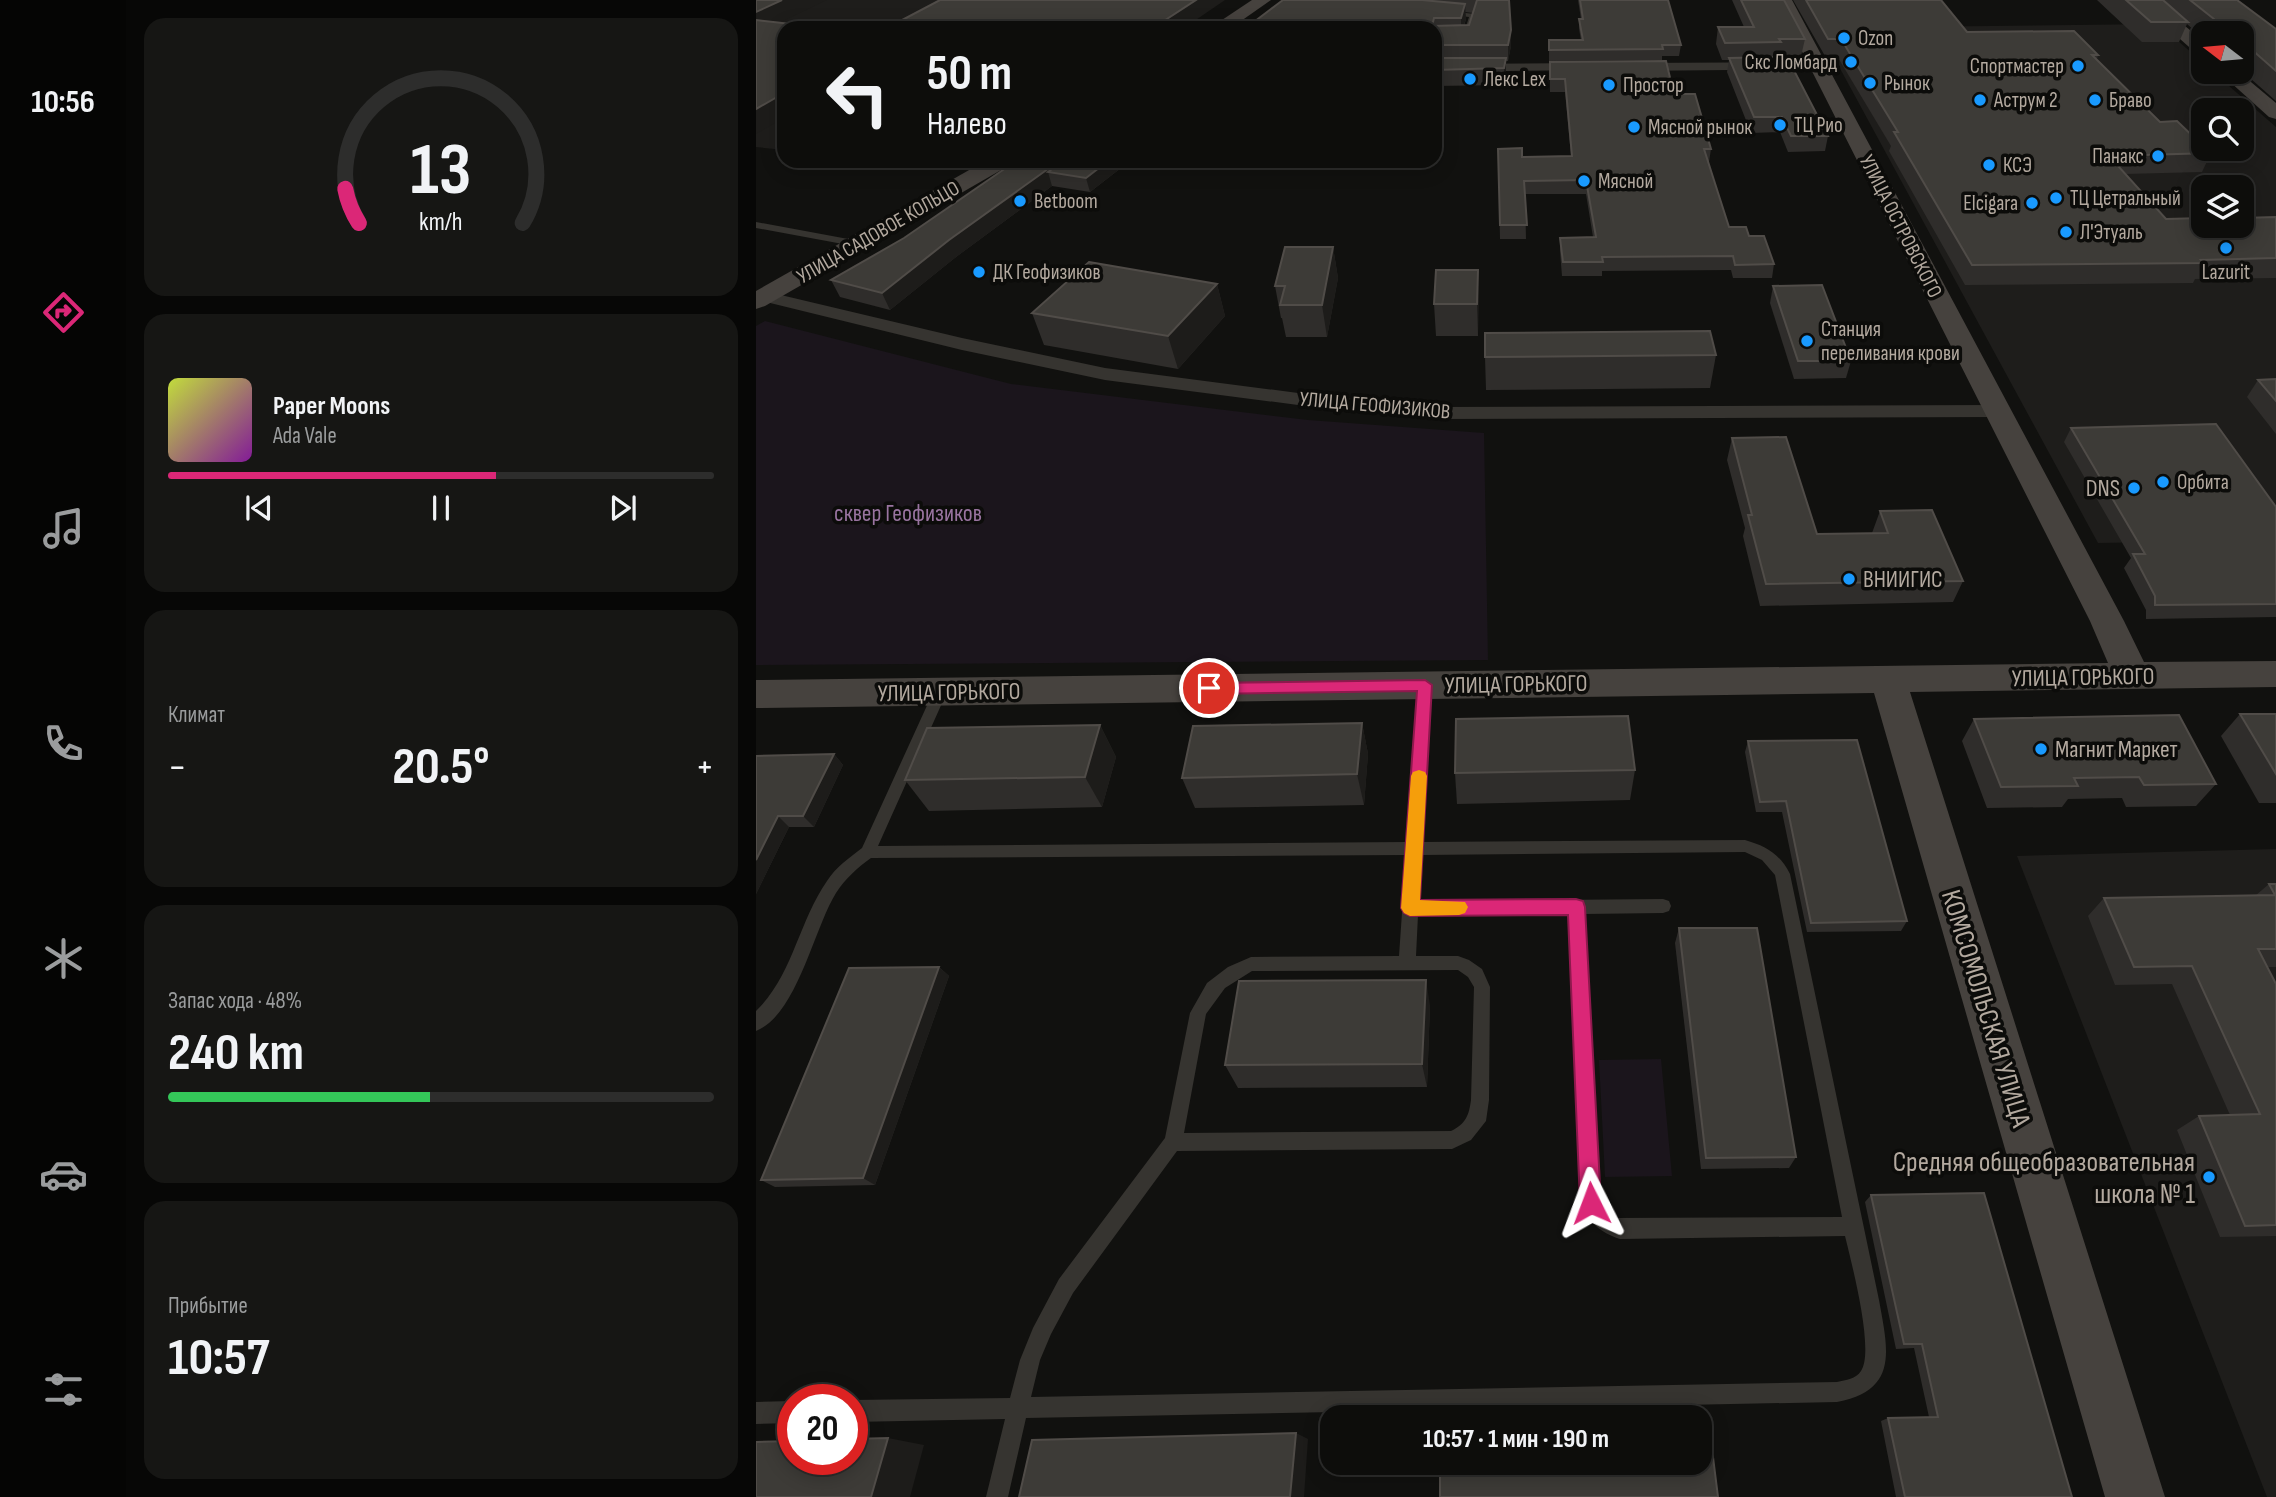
<!DOCTYPE html>
<html lang="ru">
<meta charset="utf-8">
<style>
:root{--surface:#0d0d0b;--page:#161614;--text:#f1f3f6;--muted:#9a9c9d;--line:#2d2d2c;--accent:#db2777}
body{margin:0;font-family:"Sofia Sans Condensed",sans-serif;background:var(--page);color:var(--text);height:100vh;display:flex;flex-direction:column;font-size:26px;white-space:nowrap}
*{box-sizing:border-box;margin:0}
p{font-size:23px;color:var(--muted)}
.icon{flex:none;width:38px;height:38px;fill:none;stroke:currentColor;stroke-width:2;stroke-linecap:round;stroke-linejoin:round}
.map{position:relative;flex:1;overflow:hidden}
.drawer{display:flex;flex-direction:column;gap:18px;padding:18px;background:#070706;width:630px}
.drawer>*{flex:none}
.guide{position:absolute;left:21px;top:21px;width:665px;height:147px;border-radius:21px;box-shadow:0 4px 18px #0003,0 0 0 2px var(--line);background:#0d0d0b;color:var(--text);overflow:hidden}
.needle{width:46px;rotate:286deg}
.controls{position:absolute;left:1435px;top:21px;display:grid;gap:14px}
.controls a{display:grid;place-items:center;width:63px;height:63px;border-radius:14px;background:var(--surface);box-shadow:0 4px 18px #0003,0 0 0 2px var(--line);font-size:35px}
.speed{position:absolute;left:21px;top:1384px;display:flex;gap:14px;font-size:35px;font-weight:700;text-align:center}
.speed>*{display:grid;place-content:center;width:91px;height:91px;border-radius:50%;background:var(--surface);box-shadow:0 4px 18px #0003,0 0 0 2px var(--line);line-height:1}
.speed .limit{border:10px solid #d22;background:#fff;color:#111}
.pin{position:absolute;display:grid;place-items:center;width:60px;height:60px;color:#fff;margin:-30px;border:4px solid #fff;border-radius:50%;box-shadow:0 2px 7px #0007}
.me{position:absolute;width:77px;margin:-38px;rotate:357deg;stroke-linejoin:round;filter:drop-shadow(0 0 5px #0008)}
.turn{display:flex;align-items:center;gap:24px;height:147px;padding:0 35px;font-size:32px}
.turn .icon{width:91px;height:91px;stroke-width:2.5}
.turn b{display:block;font-size:49px;line-height:60px}
.big{font-size:52px;font-weight:700;line-height:1.1}
.drawer .tile{flex:1;display:flex;flex-direction:column;justify-content:center;gap:10px;min-width:0;padding:0 24px;border-radius:21px;background:var(--page)}
.drawer .dial{align-items:center;gap:0}
.dial svg{height:182px;overflow:visible;fill:none;stroke:var(--line);stroke-width:7;stroke-linecap:round;text-anchor:middle}
.dial text{fill:var(--text);stroke:none}
.song{display:flex;align-items:center;gap:21px}
.cover{width:84px;height:84px;border-radius:10px;background:linear-gradient(135deg,hsl(70 70% 55%),hsl(290 70% 35%))}
.played{height:7px;border-radius:4px;background:linear-gradient(90deg,var(--accent) 60%,var(--line) 60%)}
.keys{display:flex;justify-content:space-around;direction:ltr}
.heat{display:flex;justify-content:space-between;align-items:center;font-size:38px;direction:ltr}
.charge{height:10px;border-radius:5px;background:linear-gradient(90deg,#34c759 48%,var(--line) 0)}
.trip{position:absolute;left:564px;top:1405px;width:392px;height:70px;border-radius:21px;background:var(--surface);box-shadow:0 4px 18px #0003,0 0 0 2px var(--line);font-weight:700;line-height:70px;text-align:center}
main{display:flex;flex:1;min-height:0}
.menu{display:flex;flex-direction:column;width:126px;justify-content:space-around;align-items:center;background:#050504;color:var(--muted)}
.menu .icon{width:49px;height:49px}
.menu .active{color:var(--accent)}
.menu b{font-size:32px;color:var(--text)}
.map>svg:first-child{display:block}
.built{fill:#1e1d1b;fill-rule:evenodd}
.green{fill:#1b151c}
.lines{fill:none;stroke-linecap:round;stroke-linejoin:round}
.lane{fill:#363430;fill-rule:evenodd}
.street{fill:#363430;fill-rule:evenodd}
.secondary{fill:#46423e;fill-rule:evenodd}
.wall{fill:#2f2d2b;fill-rule:evenodd}
.shaded-wall{fill:#1d1c1a}
.building{fill:#3d3b37;stroke:#504c48;stroke-width:2}
.route{fill:#db2777;stroke:#8e194d;stroke-width:2}
.slow{fill:#f59e0b}
.poi-dot{fill:#199aff;stroke:#0c0c0a;stroke-width:2.5}
.labels{text-anchor:middle;stroke-width:7;stroke-linejoin:round;paint-order:stroke}
.far-poi-label{font-size:21px;fill:#b3a99f;stroke:#0c0c0a;text-anchor:start}
.far-street-label{font-size:21px;fill:#b3a99f;stroke:#0c0c0a}
.poi-label{font-size:24px;fill:#b3a99f;stroke:#0c0c0a;text-anchor:start}
.park-label{font-size:24px;fill:#9974a0;stroke:#0c0c0a}
.street-label{font-size:24px;fill:#b3a99f;stroke:#0c0c0a}
.near-street-label{font-size:28px;fill:#b3a99f;stroke:#0c0c0a}
.near-poi-label{font-size:28px;fill:#b3a99f;stroke:#0c0c0a;text-anchor:end}
</style>
<main>
<nav class="menu">
<b>10:56</b>
<svg class="icon active" aria-label="directions" viewBox="0 0 24 24"><path d="M12 3l9 9-9 9-9-9zM9 14v-3h6M13 9l2 2-2 2"/></svg>
<svg class="icon" aria-label="music" viewBox="0 0 24 24"><path d="M9 18V5l10-2v13"/><circle cx="6" cy="18" r="3"/><circle cx="16" cy="16" r="3"/></svg>
<svg class="icon" aria-label="phone" viewBox="0 0 24 24"><path d="M5 4h4l2 5-3 2q2 4 5 5l2-3 5 2v4C11 20 4 13 5 4z"/></svg>
<svg class="icon" aria-label="climate" viewBox="0 0 24 24"><path d="M12 3v18M4 7l16 10M4 17L20 7"/></svg>
<svg class="icon" aria-label="car" viewBox="0 0 24 24"><path d="M5 17H2v-5l4-1 3-4h7l3 4 3 1v5h-3M9 17h6M6 11h13"/><circle cx="7" cy="17" r="2"/><circle cx="17" cy="17" r="2"/></svg>
<svg class="icon" aria-label="filters" viewBox="0 0 24 24"><path d="M4 7h16M4 17h16"/><circle cx="9" cy="7" r="2"/><circle cx="15" cy="17" r="2"/></svg>
</nav>
<section class="drawer">
<div class="tile dial"><svg viewBox="0 0 100 80">
<path d="M14 69A42 42 0 1 1 86 69"/>
<path d="M14 69A42 42 0 0 1 8 54" stroke="#db2777"/>
<text x="50" y="56" font-size="32" font-weight="700">13</text>
<text x="50" y="72" font-size="11">km/h</text>
</svg></div>
<div class="tile">
<div class="song"><i class="cover"></i><div><b>Paper Moons</b><p>Ada Vale</p></div></div>
<div class="played"></div>
<div class="keys"><svg class="icon" aria-label="previous" viewBox="0 0 24 24"><path d="M18 5L8 12l10 7zM5 5v14"/></svg><svg class="icon" aria-label="pause" viewBox="0 0 24 24"><path d="M8 5v14M16 5v14"/></svg><svg class="icon" aria-label="next" viewBox="0 0 24 24"><path d="M6 5l10 7-10 7zM19 5v14"/></svg></div>
</div>
<div class="tile"><p>Климат</p>
<div class="heat"><a>−</a><b class="big">20.5°</b><a>+</a></div>
</div>
<div class="tile"><p>Запас хода · 48%</p><b class="big">240 km</b><div class="charge"></div></div>
<div class="tile"><p>Прибытие</p><b class="big">10:57</b></div>
</section>
<div class="map">
<svg width="1520" height="1497" viewBox="0 0 1520 1497">
<rect width="100%" height="100%" fill="#11110f"/>
<g class="built">
<polygon points="0,0 300,0 263,28 28,28 28,150 0,147"/>
<path d="M1403,24L1447,63V72H1457L1520,127V540L1342,543L1062,28ZM1447,110H1486V149H1447ZM1447,187H1486V226H1447Z"/>
<polygon points="1520,849 1520,1497 1511,1497 1261,856"/>
</g>
<g class="green">
<polygon points="9,321 255,384 552,420 728,433 732,660 0,665 0,326"/>
<polygon points="905,1059 916,1176 849,1177 843,1060"/>
</g>
<g class="lines">
<g class="lane">
<polygon points="691,11 719,14 712,39 679,40 679,36 707,36 713,17 689,14"/>
<polygon points="0,222 103,241 107,244 103,247 0,228"/>
<path d="M669,680L676,685L666,842L989,840C1010,846 1024,854 1034,874L1123,1300C1132,1350 1143,1390 1081,1402L270,1418L252,1497H230L249,1419L96,1422V1400L254,1398L264,1360L277,1328L303,1279L409,1138L434,1013L451,983L472,967L495,957L643,956L650,855L115,858C101,868 90,878 80,893C58,928 41,1015 0,1031V1011C37,975 42,923 71,881C80,867 93,858 106,848L179,688H189L191,692L122,846L651,842L662,685ZM989,852L1006,860L1019,875L1086,1217L859,1218L849,1210L844,1203L828,914L907,913L913,911L915,906L913,901L907,899L663,901L666,855ZM812,914L826,1203C834,1223 843,1232 864,1239L1089,1236C1095,1261 1119,1351 1105,1371C1100,1379 1090,1380 1081,1382L275,1397L284,1360L295,1334L317,1293L421,1151L696,1149L715,1140L730,1121L733,1100L734,987L726,969L713,960L702,956H660L662,915ZM702,970L712,977L718,987L715,1100C713,1115 710,1124 695,1131L428,1133L450,1014L469,988L496,971Z"/>
<polygon points="37,1401 37,1423 0,1424 0,1402"/>
</g>
<g class="street">
<polygon points="1063,62 1068,63 1068,69 874,71 867,67 874,63"/>
<polygon points="830,63 837,67 835,70 679,72 679,64"/>
<polygon points="8,291 206,338 349,368 542,393 681,407 1240,405 1247,407 1250,411 1247,415 1240,417 681,419 542,405 349,380 206,350 2,300 0,294"/>
</g>
<g class="secondary">
<polygon points="496,0 515,0 475,28 454,28"/>
<polygon points="1020,0 1036,0 1368,621 1388,662 1520,661 1520,687 1154,692 1409,1497 1349,1497 1118,693 0,708 0,680 1352,663 1334,621"/>
<polygon points="1380,0 1398,0 1447,41 1447,55 1441,54"/>
<polygon points="1463,72 1483,72 1520,103 1520,119 1513,117"/>
<polygon points="229,161 255,161 252,166 9,306 0,309 0,291"/>
</g>
</g>
<g class="wall">
<path d="M527,0H753L755,46L752,61H750V74L748,85L679,86V28ZM709,12L717,13L713,25L708,26L710,19Z"/>
<polygon points="822,0 912,0 925,45 923,56 906,56 906,60 793,61 793,40 825,40 823,29 823,19 825,19"/>
<polygon points="976,0 1028,0 1049,39 1045,56 1023,56 1022,57 1072,136 1069,151 1032,152 1024,132 995,133 971,72 973,60 966,60 960,44 962,27 988,27"/>
<polygon points="1037,0 1185,0 1211,32 1342,55 1341,59 1404,122 1455,153 1446,172 1369,174 1410,219 1520,217 1520,278 1439,279 1437,283 1209,285 1133,151 1135,146 1081,56 1069,56"/>
<polygon points="1341,0 1481,0 1520,29 1520,101 1486,71 1486,33 1447,33 1447,38 1431,24 1423,42 1386,42"/>
<polygon points="794,62 918,94 955,149 953,162 952,162 973,227 993,236 1018,264 1016,278 977,278 975,270 846,271 846,276 806,276 804,251 804,238 837,237 830,194 769,194 770,239 744,239 742,149 766,157 815,156 809,92 794,92"/>
<polygon points="260,161 374,161 334,192 296,186 200,257 134,310 84,297 75,280 148,238"/>
<polygon points="577,247 582,278 571,337 530,337 526,318 525,318 519,286"/>
<polygon points="722,270 722,336 680,336 678,304"/>
<polygon points="461,284 469,316 422,369 288,345 276,313"/>
<polygon points="1017,286 1095,361 1090,378 1038,379 1014,303"/>
<polygon points="960,355 954,388 730,390 729,357"/>
<polygon points="1520,379 1520,434 1491,397 1502,380"/>
<polygon points="1315,428 1520,507 1520,617 1390,619 1390,610 1368,568 1375,558 1308,442"/>
<polygon points="976,438 1061,534 1116,533 1124,511 1207,581 1197,602 1004,606 987,536 989,528 971,460"/>
<polygon points="1484,714 1520,714 1520,803 1503,803 1465,736"/>
<polygon points="1218,719 1460,784 1440,806 1370,807 1366,798 1312,799 1306,807 1231,808 1206,741"/>
<polygon points="606,723 612,754 608,805 439,808 426,778"/>
<polygon points="344,725 360,757 346,807 173,811 149,780"/>
<polygon points="992,741 1151,921 1145,931 1051,932 1026,812 1000,812 989,752"/>
<polygon points="78,754 87,765 58,827 33,827 0,894 0,756"/>
<polygon points="879,770 874,800 701,804 699,773"/>
<polygon points="1513,884 1520,884 1520,967 1511,967 1520,984 1520,1236 1464,1237 1421,1130 1443,1116 1474,1115 1416,984 1359,985 1332,916 1348,898 1499,896"/>
<polygon points="923,928 1040,1157 1033,1168 945,1169 919,943"/>
<polygon points="183,967 193,976 119,1185 19,1187 5,1180"/>
<polygon points="674,1005 671,1087 482,1088 469,1065"/>
<polygon points="1115,1195 1316,1497 1140,1497 1125,1421 1132,1418 1173,1417 1158,1348 1140,1349 1109,1202"/>
</g>
<g class="shaded-wall">
<polygon points="26,0 71,0 0,34 0,12"/>
<polygon points="440,0 469,0 428,28 397,28"/>
<polygon points="709,4 710,19 705,33 705,18"/>
<polygon points="755,30 755,46 752,61 752,45"/>
<polygon points="750,58 750,74 748,85 748,68"/>
<polygon points="28,93 28,118 0,134 0,109"/>
<polygon points="303,161 317,161 292,172 296,186 200,257 134,310 126,293 193,240"/>
<polygon points="352,161 374,161 334,192 330,178"/>
<polygon points="577,247 582,278 571,337 566,305"/>
<polygon points="722,270 723,302 722,336 721,304"/>
<polygon points="461,284 469,316 422,369 412,336"/>
<polygon points="606,723 612,754 608,805 601,774"/>
<polygon points="344,725 360,757 346,807 329,777"/>
<polygon points="78,754 87,765 58,827 47,816"/>
<polygon points="22,816 33,827 0,894 0,860"/>
<polygon points="183,967 193,976 119,1185 107,1178"/>
<polygon points="670,980 674,1005 671,1087 666,1064"/>
<polygon points="540,1433 552,1439 548,1497 534,1497"/>
<polygon points="132,1438 168,1445 154,1497 115,1497"/>
</g>
<g class="building">
<polygon points="0,0 26,0 0,12"/>
<polygon points="184,0 440,0 397,28 131,28"/>
<polygon points="527,0 666,0 709,4 705,18 678,18 676,26 713,25 721,0 753,0 755,30 752,45 679,45 679,28 490,28"/>
<polygon points="824,0 912,0 925,45 906,45 907,49 793,50 793,40 827,40 823,19 827,19"/>
<polygon points="985,0 1028,0 1049,39 1023,39 1025,42 969,43 962,27 998,27"/>
<polygon points="1050,0 1185,0 1211,32 1318,31 1342,55 1336,55 1404,122 1421,121 1447,146 1447,149 1450,149 1455,153 1353,156 1410,219 1447,218 1447,226 1486,226 1486,218 1520,217 1520,258 1445,260 1448,263 1216,265 1138,132 1142,132 1085,39 1072,39"/>
<polygon points="1370,0 1407,0 1432,22 1395,22"/>
<polygon points="1434,0 1481,0 1520,29 1520,71 1495,49 1489,49 1486,47 1486,33 1468,33 1459,26 1458,19"/>
<polygon points="0,20 71,28 28,28 28,93 0,109"/>
<polygon points="1031,57 1072,136 1035,136 1026,117 998,117 973,58"/>
<polygon points="679,58 750,58 748,68 679,70"/>
<polygon points="910,61 918,94 939,94 955,149 948,149 973,227 990,227 993,236 1008,236 1018,264 979,265 977,256 846,257 847,262 807,262 804,238 840,237 830,180 768,181 771,225 744,225 742,149 766,148 766,157 816,156 809,79 794,79 794,62"/>
<polygon points="260,161 303,161 193,240 126,293 75,280 148,238"/>
<polygon points="307,161 352,161 330,178 292,172"/>
<polygon points="529,247 577,247 566,305 524,305 529,286 519,286"/>
<polygon points="333,262 461,284 412,336 276,313"/>
<polygon points="680,270 722,270 721,304 678,304"/>
<polygon points="1066,285 1095,361 1042,361 1017,286"/>
<polygon points="954,331 960,355 729,357 729,333"/>
<polygon points="1520,379 1520,401 1502,380"/>
<polygon points="1460,424 1520,507 1520,604 1399,605 1399,596 1377,554 1389,554 1315,428"/>
<polygon points="1030,437 1061,534 1132,533 1124,511 1176,510 1207,581 1010,584 992,515 996,515 976,438"/>
<polygon points="1484,714 1520,714 1520,774"/>
<polygon points="1423,715 1460,784 1388,785 1383,777 1318,778 1322,786 1245,787 1218,719"/>
<polygon points="872,716 879,770 699,773 700,719"/>
<polygon points="606,723 601,774 426,778 437,726"/>
<polygon points="344,725 329,777 149,780 171,728"/>
<polygon points="1101,740 1151,921 1055,923 1030,801 1004,802 992,741"/>
<polygon points="78,754 47,816 22,816 0,860 0,756"/>
<polygon points="1513,884 1520,884 1520,949 1502,949 1520,984 1520,1225 1489,1226 1443,1116 1504,1114 1436,966 1378,967 1348,898 1519,895"/>
<polygon points="923,928 1001,928 1040,1157 950,1158"/>
<polygon points="183,967 107,1178 5,1180 93,968"/>
<polygon points="670,980 666,1064 469,1065 483,981"/>
<polygon points="1228,1193 1316,1497 1149,1497 1132,1418 1182,1417 1166,1344 1148,1344 1115,1195"/>
<polygon points="952,1417 962,1497 684,1497 684,1463 943,1463 943,1418"/>
<polygon points="540,1433 534,1497 263,1497 276,1440"/>
<polygon points="132,1438 115,1497 0,1497 0,1442 37,1441 37,1460 96,1460 96,1439"/>
</g>
<polygon class="route" points="669,680 676,685 664,900 820,899 827,901 829,907 845,1203 842,1211 835,1214 827,1211 824,1203 812,915 654,916 648,913 645,908 661,691 453,694 446,688 453,683"/>
<polygon class="slow" points="663,770 669,772 671,776 664,900 709,902 712,907 709,913 703,915 654,916 648,913 645,908 655,776 657,772"/>
<g class="poi-dot">
<circle cx="1088" cy="38" r="7"/>
<circle cx="1095" cy="62" r="7"/>
<circle cx="1322" cy="66" r="7"/>
<circle cx="714" cy="79" r="7"/>
<circle cx="1114" cy="83" r="7"/>
<circle cx="853" cy="85" r="7"/>
<circle cx="1224" cy="100" r="7"/>
<circle cx="1339" cy="100" r="7"/>
<circle cx="1024" cy="125" r="7"/>
<circle cx="878" cy="127" r="7"/>
<circle cx="1402" cy="156" r="7"/>
<circle cx="1233" cy="165" r="7"/>
<circle cx="828" cy="181" r="7"/>
<circle cx="1300" cy="198" r="7"/>
<circle cx="264" cy="201" r="7"/>
<circle cx="1276" cy="203" r="7"/>
<circle cx="1310" cy="232" r="7"/>
<circle cx="1470" cy="248" r="7"/>
<circle cx="223" cy="272" r="7"/>
<circle cx="1051" cy="341" r="7"/>
<circle cx="1407" cy="482" r="7"/>
<circle cx="1378" cy="488" r="7"/>
<circle cx="1093" cy="579" r="7"/>
<circle cx="1285" cy="749" r="7"/>
<circle cx="1453" cy="1177" r="7"/>
</g>
<g class="labels">
<g class="far-poi-label">
<text x="1102" y="45">Ozon</text>
<text x="1081" y="69" text-anchor="end">Скс Ломбард</text>
<text x="1308" y="73" text-anchor="end">Спортмастер</text>
<text x="728" y="86">Лекс Lex</text>
<text x="1128" y="90">Рынок</text>
<text x="867" y="92">Простор</text>
<text x="1238" y="107">Аструм 2</text>
<text x="1353" y="107">Браво</text>
<text x="1038" y="132">ТЦ Рио</text>
<text x="892" y="134">Мясной рынок</text>
<text x="1388" y="163" text-anchor="end">Панакс</text>
<text x="1247" y="172">КСЭ</text>
<text x="842" y="188">Мясной</text>
<text x="1314" y="205">ТЦ Цетральный</text>
<text x="278" y="208">Betboom</text>
<text x="1262" y="210" text-anchor="end">Elcigara</text>
<text x="1324" y="239">Л'Этуаль</text>
<text x="237" y="279">ДК Геофизиков</text>
<text x="1470" y="279" text-anchor="middle">Lazurit</text>
<text x="1065" y="336">Станция<tspan x="1065" dy="24">переливания крови</tspan></text>
<text x="1421" y="489">Орбита</text>
</g>
<g class="far-street-label">
<text transform="translate(1145 226) rotate(63)" y="7">УЛИЦА ОСТРОВСКОГО</text>
<text transform="translate(122 232) rotate(-30)" y="7">УЛИЦА САДОВОЕ КОЛЬЦО</text>
<text transform="translate(619 405) rotate(5)" y="7">УЛИЦА ГЕОФИЗИКОВ</text>
</g>
<g class="poi-label">
<text x="1364" y="496" text-anchor="end">DNS</text>
<text x="1107" y="587">ВНИИГИС</text>
<text x="1299" y="757">Магнит Маркет</text>
</g>
<g class="park-label">
<text x="152" y="521">cквер Геофизиков</text>
</g>
<g class="street-label">
<text transform="translate(1327 677) rotate(-1)" y="8">УЛИЦА ГОРЬКОГО</text>
<text transform="translate(760 684) rotate(-1)" y="8">УЛИЦА ГОРЬКОГО</text>
<text transform="translate(193 692) rotate(-1)" y="8">УЛИЦА ГОРЬКОГО</text>
</g>
<g class="near-street-label">
<text transform="translate(1231 1008) rotate(73)" y="10">КОМСОМОЛЬСКАЯ УЛИЦА</text>
</g>
<g class="near-poi-label">
<text x="1439" y="1171">Средняя общеобразовательная<tspan x="1439" dy="32">школа № 1</tspan></text>
</g>
</g>
</svg>
<div class="controls">
<a><svg class="needle" viewBox="-14 -14 28 28"><path d="M0-13l5 13h-10z" fill="#e53935"/><path d="M0 13l5-13h-10z" fill="#9a9c9d"/></svg></a>
<a><svg class="icon" aria-label="search" viewBox="0 0 24 24"><circle cx="10" cy="10" r="6"/><path d="M15 15l6 6"/></svg></a>
<a><svg class="icon" aria-label="layers" viewBox="0 0 24 24"><path d="M12 4l9 5-9 5-9-5zM3 14l9 5 9-5"/></svg></a>
</div>
<div class="speed"><div class="limit">20</div></div>
<div class="pin" style="left:453px;top:688px;background:#d93025"><svg class="icon" aria-label="arrive" viewBox="0 0 24 24"><path d="M6 21V4h12l-3 4 3 4H6"/></svg></div>
<svg class="me" style="left:835px;top:1203px" viewBox="-20 -20 40 40"><path d="M0-17L14 15 0 8-14 15z" fill="#db2777" stroke="#fff" stroke-width="4"/></svg>
<div class="trip">10:57 · 1 мин · 190 m</div>
<div class="guide">
<div class="turn"><svg class="icon" aria-label="left" viewBox="0 0 24 24"><path d="M17 20v-9H6M10 6l-5 5 5 5"/></svg><div><b>50 m</b>Налево</div></div>
</div>
</div>
</main>
